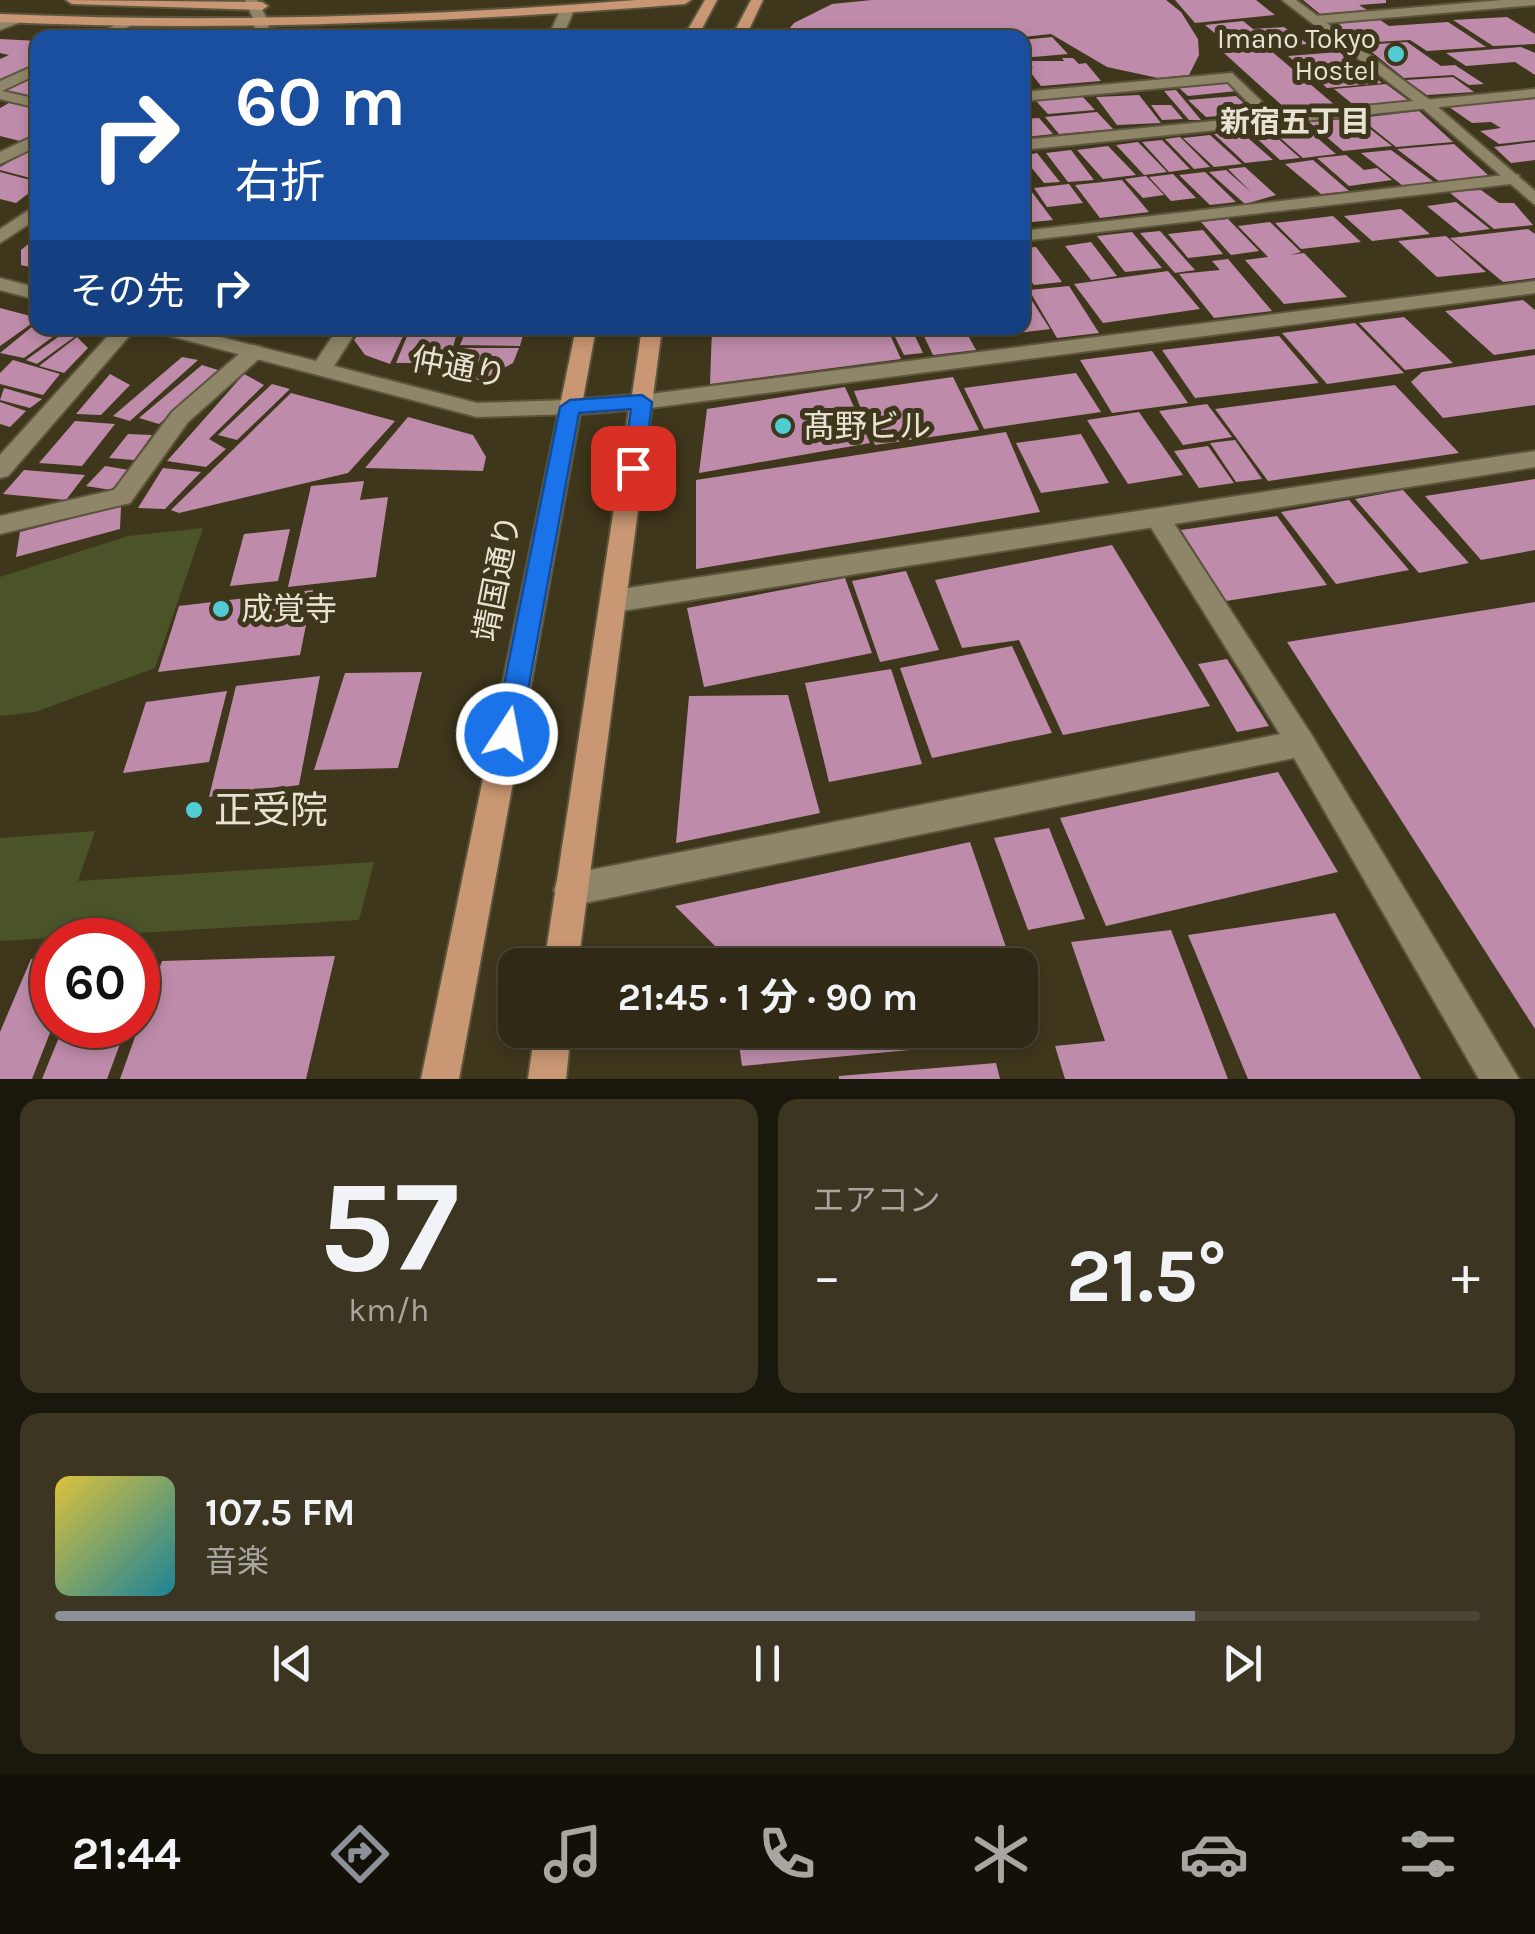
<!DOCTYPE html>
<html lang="ja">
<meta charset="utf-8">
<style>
:root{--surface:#2f2915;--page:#3b3522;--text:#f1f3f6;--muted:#a7a6a0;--line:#4a4534;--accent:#8c9099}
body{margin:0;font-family:Karla,"Noto Sans JP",sans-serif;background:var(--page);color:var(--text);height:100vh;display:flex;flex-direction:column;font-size:38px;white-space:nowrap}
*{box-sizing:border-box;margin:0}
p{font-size:32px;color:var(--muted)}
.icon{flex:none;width:55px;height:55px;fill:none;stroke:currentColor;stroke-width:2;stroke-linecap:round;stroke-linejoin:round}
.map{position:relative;height:1079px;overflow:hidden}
.panel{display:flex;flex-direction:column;gap:20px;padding:20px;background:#1a170c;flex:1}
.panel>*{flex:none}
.banner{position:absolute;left:30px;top:30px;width:1000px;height:305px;border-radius:20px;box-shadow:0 5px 15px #0003,0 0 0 2px var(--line);background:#1a4fa0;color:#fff;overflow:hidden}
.speed{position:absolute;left:30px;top:918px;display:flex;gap:20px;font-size:50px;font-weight:700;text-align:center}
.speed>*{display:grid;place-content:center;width:130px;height:130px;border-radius:50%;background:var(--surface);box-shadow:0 5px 15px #0003,0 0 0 2px var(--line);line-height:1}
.speed .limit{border:15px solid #d22;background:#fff;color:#111}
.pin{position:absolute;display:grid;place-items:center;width:85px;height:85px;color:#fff;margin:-42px;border-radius:20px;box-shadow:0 5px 15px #0006}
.me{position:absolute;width:110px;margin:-55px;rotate:11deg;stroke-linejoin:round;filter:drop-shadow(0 0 8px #0008)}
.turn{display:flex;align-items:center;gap:35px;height:210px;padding:0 40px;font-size:45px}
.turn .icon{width:130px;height:130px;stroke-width:2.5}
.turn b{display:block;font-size:70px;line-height:85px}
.then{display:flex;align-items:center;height:95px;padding:0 40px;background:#0003;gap:20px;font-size:38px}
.big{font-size:75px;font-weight:700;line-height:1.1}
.panel .tile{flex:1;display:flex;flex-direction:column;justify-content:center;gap:15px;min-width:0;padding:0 35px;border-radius:20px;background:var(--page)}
.panel .dial{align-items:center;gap:0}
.dial b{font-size:130px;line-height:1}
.song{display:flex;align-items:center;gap:30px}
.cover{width:120px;height:120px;border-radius:15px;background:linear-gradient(135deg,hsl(50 70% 55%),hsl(190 70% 35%))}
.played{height:10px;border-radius:5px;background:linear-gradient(90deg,var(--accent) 80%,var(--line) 80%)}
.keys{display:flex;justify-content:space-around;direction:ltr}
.heat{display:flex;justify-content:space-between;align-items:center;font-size:55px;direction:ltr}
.panel .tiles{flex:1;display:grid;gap:20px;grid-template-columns:1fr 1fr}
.tile:last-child{grid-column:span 2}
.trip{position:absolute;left:498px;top:948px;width:540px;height:100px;border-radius:20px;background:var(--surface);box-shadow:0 5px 15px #0003,0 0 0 2px var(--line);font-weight:700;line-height:100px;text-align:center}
.dock{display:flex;height:160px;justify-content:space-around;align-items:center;background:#131008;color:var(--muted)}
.dock .icon{width:70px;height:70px}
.dock .active{color:var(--accent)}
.dock b{font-size:45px;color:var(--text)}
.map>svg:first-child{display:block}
.green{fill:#4b5329}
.building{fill:#be8caa}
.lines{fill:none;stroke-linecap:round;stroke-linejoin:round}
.street-tunnel{stroke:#585137;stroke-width:15;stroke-dasharray:15 8;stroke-linecap:butt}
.lane-casing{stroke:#5c553d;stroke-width:4}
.street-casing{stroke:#5c553d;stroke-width:4}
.secondary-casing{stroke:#5c553d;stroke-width:4}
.primary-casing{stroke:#5c553d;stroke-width:4}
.lane{fill:#8f8669;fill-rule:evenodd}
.street{fill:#8f8669;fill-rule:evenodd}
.secondary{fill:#8f8669;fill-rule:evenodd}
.primary{fill:#c99773;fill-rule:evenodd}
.route{fill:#1a73e8;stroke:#114b97;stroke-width:2.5}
.poi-dot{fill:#51ccd2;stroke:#3f371c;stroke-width:4}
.labels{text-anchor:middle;stroke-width:10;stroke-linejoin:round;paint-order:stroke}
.far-poi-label{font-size:28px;fill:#e7e2d2;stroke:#3f371c;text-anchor:end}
.far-neighbourhood-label{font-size:30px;font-weight:bold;fill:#e7e2d2;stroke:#3f371c}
.street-label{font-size:32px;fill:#e7e2d2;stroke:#3f371c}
.poi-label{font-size:32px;fill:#e7e2d2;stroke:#3f371c;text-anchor:start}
.near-poi-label{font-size:38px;fill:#e7e2d2;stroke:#3f371c;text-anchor:start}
</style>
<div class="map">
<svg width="1535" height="1079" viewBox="0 0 1535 1079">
<rect width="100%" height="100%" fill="#3f371c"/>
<g class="green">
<polygon points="203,528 155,668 35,712 0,716 0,577 128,536"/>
<polygon points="95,831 78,881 374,862 359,920 0,941 0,838"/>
</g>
<g class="building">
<polygon points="872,0 1166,0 1181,12 1198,39 1199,55 1189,75 1158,78 1107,67 1051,34 1014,38 790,35 788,30 794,23 832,4"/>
<polygon points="1175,0 1256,0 1275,15 1195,23"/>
<polygon points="1303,0 1386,0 1386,3 1359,5 1367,10 1320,14"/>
<polygon points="1507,17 1535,34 1535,44 1493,46 1453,20"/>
<polygon points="1380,20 1389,26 1448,22 1486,47 1427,51 1410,40 1359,43 1332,23"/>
<polygon points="1243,21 1253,29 1284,27 1308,44 1235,50 1205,25"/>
<polygon points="603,28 620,30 639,38 572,38 577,30"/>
<polygon points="1052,37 1068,54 1022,58 1022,40"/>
<polygon points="0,39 38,41 38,63 0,82 0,59 9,55 0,53"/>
<polygon points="1407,42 1441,66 1455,65 1484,84 1469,85 1453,75 1404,78 1363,45"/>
<polygon points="1521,47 1535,53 1535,75 1515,62 1466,66 1446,53"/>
<polygon points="1270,50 1336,106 1287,110 1224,53"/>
<polygon points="1339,52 1362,69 1310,74 1288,56"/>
<polygon points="1062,58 1073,58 1079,64 1086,63 1101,81 1041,86 1027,68 1033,68 1028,61 1064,61"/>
<polygon points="1366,71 1382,83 1327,88 1312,75"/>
<polygon points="38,75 38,98 5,91"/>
<polygon points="1453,77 1474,92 1427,95 1406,80"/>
<polygon points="1226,82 1237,91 1188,96 1178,87"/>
<polygon points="1386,84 1409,101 1355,106 1334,89"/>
<polygon points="1176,90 1201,120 1189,120 1164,91"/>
<polygon points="1139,95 1161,123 1117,125 1096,97"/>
<polygon points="1082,96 1095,110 1048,114 1036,101"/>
<polygon points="1236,96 1255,113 1206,117 1188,100"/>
<polygon points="1535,99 1535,140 1499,144 1480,131 1501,128 1491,122 1472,123 1449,107"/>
<polygon points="9,103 38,109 38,134 24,142 0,136 0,108"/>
<polygon points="1151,105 1171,105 1183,119 1162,120"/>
<polygon points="1419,111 1453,142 1396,147 1360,118"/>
<polygon points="1097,112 1113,129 1059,134 1045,117"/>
<polygon points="1039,118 1053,134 1026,137 1022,119"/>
<polygon points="1356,118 1392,146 1343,151 1309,122"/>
<polygon points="1302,125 1336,154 1303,158 1270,129"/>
<polygon points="1266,128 1300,158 1280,160 1248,130"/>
<polygon points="1240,131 1273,160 1245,163 1214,134"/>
<polygon points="1210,135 1242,164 1214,167 1183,138"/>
<polygon points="1180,137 1210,167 1194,169 1165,139"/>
<polygon points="1162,140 1190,169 1169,172 1142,142"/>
<polygon points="1138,142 1167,172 1144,175 1116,145"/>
<polygon points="1535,142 1535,160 1511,163 1494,147"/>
<polygon points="1454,144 1489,176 1440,182 1397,149"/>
<polygon points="38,146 38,180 0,170 0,167"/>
<polygon points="1108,146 1136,175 1103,179 1077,150"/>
<polygon points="1071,150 1094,180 1068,182 1046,153"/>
<polygon points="1391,150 1434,182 1403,186 1361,153"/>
<polygon points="1037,153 1060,182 1044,183 1022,156"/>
<polygon points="1346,155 1364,170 1377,168 1392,180 1349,186 1317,158"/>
<polygon points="1313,160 1349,191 1321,194 1285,164"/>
<polygon points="1245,167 1276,195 1245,204 1209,172 1226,170 1252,193 1228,169"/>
<polygon points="0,172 38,182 38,186 16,203 0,199"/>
<polygon points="1205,172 1236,202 1210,205 1179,175"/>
<polygon points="1173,174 1196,198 1171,201 1149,177"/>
<polygon points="1146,176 1164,195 1143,198 1125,179"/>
<polygon points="1022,179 1053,220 1022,223"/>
<polygon points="1122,180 1149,212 1100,218 1075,185"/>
<polygon points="1069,184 1083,203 1047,207 1034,188"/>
<polygon points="1481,190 1499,203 1514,203 1533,225 1494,229 1449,192"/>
<polygon points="1456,202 1490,229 1460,233 1427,206"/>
<polygon points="1401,209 1430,234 1372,241 1344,216"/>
<polygon points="1333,216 1361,242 1301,249 1275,223"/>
<polygon points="1228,219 1259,251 1231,255 1201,222"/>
<polygon points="1270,222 1301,252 1290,255 1304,253 1347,297 1284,304 1245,260 1268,257 1238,226"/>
<polygon points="1528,229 1535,234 1535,278 1503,282 1450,238"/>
<polygon points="1203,230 1223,254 1188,258 1168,234"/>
<polygon points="1160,231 1195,270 1175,273 1140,233"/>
<polygon points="1132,232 1162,268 1125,272 1097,236"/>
<polygon points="38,236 38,269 21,265 21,250"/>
<polygon points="1446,236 1486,272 1437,277 1398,241"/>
<polygon points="1091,242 1117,276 1091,280 1065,246"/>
<polygon points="1036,247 1062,282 1034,285 1022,268 1022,248"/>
<polygon points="1228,259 1272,311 1214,318 1179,274 1220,270 1212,261"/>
<polygon points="1168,271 1200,309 1103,323 1074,284"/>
<polygon points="1022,285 1050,329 1010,334 1006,328 1022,328"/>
<polygon points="1069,286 1099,333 1057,338 1029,290"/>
<polygon points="1523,300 1535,310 1535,349 1494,355 1445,311"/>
<polygon points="0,308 38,318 38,319 0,346"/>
<polygon points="1404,317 1453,363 1405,370 1359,323"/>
<polygon points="38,322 38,328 65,328 24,358 0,353"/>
<polygon points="1355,323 1404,373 1327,384 1282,333"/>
<polygon points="364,328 406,330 390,364 365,355 354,340"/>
<polygon points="467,328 525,328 520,346 460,345"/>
<polygon points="712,328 887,328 901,359 710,384"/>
<polygon points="920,328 964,328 976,350 933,355"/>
<polygon points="410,329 458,329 446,373 427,370 430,363 396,363"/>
<polygon points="65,332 77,335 37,364 26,360"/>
<polygon points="914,334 923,353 904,355 895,337"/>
<polygon points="1279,336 1319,383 1195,398 1162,350"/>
<polygon points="77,337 88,348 64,373 39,366"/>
<polygon points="456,348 519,348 513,363 482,380 448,379"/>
<polygon points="1152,351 1188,403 1112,413 1080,360"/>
<polygon points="1535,355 1535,405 1443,418 1411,382 1422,372"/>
<polygon points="182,357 198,360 130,421 113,416"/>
<polygon points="13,360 60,374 43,395 0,384 0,373"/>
<polygon points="202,365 221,371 159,424 139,418"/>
<polygon points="1076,373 1101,412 984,429 964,388"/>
<polygon points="110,374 130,385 101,415 76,414"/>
<polygon points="244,374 264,385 209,439 226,449 206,467 167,461"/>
<polygon points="953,377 979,430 875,445 854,391"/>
<polygon points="272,384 290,389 237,440 218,435"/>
<polygon points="1395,385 1459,453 1268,481 1215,409"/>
<polygon points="845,387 870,443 699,473 707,409"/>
<polygon points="4,388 42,399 30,408 0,400"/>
<polygon points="291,393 395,421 348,473 179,513 171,510"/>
<polygon points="0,402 26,411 10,427 0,424"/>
<polygon points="1207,404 1232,437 1183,445 1159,411"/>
<polygon points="1139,412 1183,475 1128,484 1087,420"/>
<polygon points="408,417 473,435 486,457 483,471 365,468"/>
<polygon points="75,421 115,424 82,466 39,463"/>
<polygon points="1006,432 1040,512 696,569 696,480"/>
<polygon points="128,434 152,435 134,460 109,458"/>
<polygon points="1081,434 1109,483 1041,493 1016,443"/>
<polygon points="1235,440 1262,479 1236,482 1210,443"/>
<polygon points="1208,446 1234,483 1199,488 1174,451"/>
<polygon points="105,466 129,470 111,490 86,486"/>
<polygon points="163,468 201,472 165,509 138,508"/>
<polygon points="24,470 85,475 66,500 3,494"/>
<polygon points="1535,479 1535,550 1481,560 1425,496"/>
<polygon points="364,481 360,500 388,497 376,577 288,587 311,486"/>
<polygon points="1403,490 1469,563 1419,573 1355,499"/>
<polygon points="1349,500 1409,570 1336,584 1281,512"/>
<polygon points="121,506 120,529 16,557 20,532"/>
<polygon points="1277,516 1327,585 1226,601 1181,530"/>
<polygon points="290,529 278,581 230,586 244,534"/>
<polygon points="1112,545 1210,706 1063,735 1019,640 962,648 935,580"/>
<polygon points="906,571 939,650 880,662 852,581"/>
<polygon points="845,578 872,653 704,687 687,608"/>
<polygon points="313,590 300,655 158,672 179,606"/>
<polygon points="1535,602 1535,1029 1287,642"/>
<polygon points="1012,646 1052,733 932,758 900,668"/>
<polygon points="1227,659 1269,726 1237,732 1198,664"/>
<polygon points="891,669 922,764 829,782 805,683"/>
<polygon points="422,672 398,768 314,770 345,673"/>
<polygon points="320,676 299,785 209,797 236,686"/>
<polygon points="227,691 209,762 123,773 146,702"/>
<polygon points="788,695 820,813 676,843 689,696"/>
<polygon points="1278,772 1338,872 1106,926 1060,818"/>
<polygon points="1049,828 1085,919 1028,930 994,838"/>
<polygon points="970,842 1012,965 727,965 726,957 675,906"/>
<polygon points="1335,913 1421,1079 1248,1079 1188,935"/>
<polygon points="1171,930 1228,1079 1065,1079 1055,1046 1105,1041 1071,942"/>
<polygon points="155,952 138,997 138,953"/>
<polygon points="335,956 306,1079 120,1079 162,961"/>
<polygon points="52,958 53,1025 32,1079 0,1079 0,1032 31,959"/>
<polygon points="1021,992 1036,1038 742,1066 737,1030 1020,1030"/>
<polygon points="64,1025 127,1025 107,1079 42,1079"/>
<polygon points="996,1063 1000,1079 839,1079 839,1076"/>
</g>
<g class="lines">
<polyline class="street-tunnel" points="250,0 275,38"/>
<defs>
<g id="lane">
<polygon points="739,31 780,38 734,38 734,32"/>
<polygon points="1232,73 1277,116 1277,122 1267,122 1228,82 1022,101 1022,92"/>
<polygon points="254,345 261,347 264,352 261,357 188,422 130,503 0,534 0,516 114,490 172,412 247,347"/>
<polygon points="1157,509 1166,511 1311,734 1316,743 1311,752 1301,756 1291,752 1145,518 1148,511"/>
</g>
<g id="street">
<polygon points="245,0 257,0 269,23 267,38 253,38 255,23"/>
<polygon points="1502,0 1535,0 1535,5 1315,24 1308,20 1315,16"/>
<polygon points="567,6 574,10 562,38 548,38 560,10"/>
<polygon points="16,15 23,19 21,22 0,30 0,21"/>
<polygon points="124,19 136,22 110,38 93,38"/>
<polygon points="38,64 38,74 2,91 38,99 38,108 0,99 0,81"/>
<polygon points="1535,89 1535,97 1022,150 1022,140"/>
<polygon points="38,134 38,146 0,164 0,152"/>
<polygon points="1513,174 1519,175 1519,183 1022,241 1022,231"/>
<polygon points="38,204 38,218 0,243 0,229"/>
<polygon points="0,278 38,288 38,300 0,290"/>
<polygon points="1535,281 1535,293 642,409 631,402 642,395"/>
<polygon points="115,328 136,328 8,476 0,478 0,455"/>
<polygon points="152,328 184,328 316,361 338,328 358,328 334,366 477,403 570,400 581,407 570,414 477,417 155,332"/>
<polygon points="1535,451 1535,467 615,612 606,609 602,601 606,593 615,590"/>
<polygon points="1301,730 1311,734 1519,1079 1479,1079 1294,758 570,906 558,902 554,890 558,878 570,874"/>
</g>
<polygon id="secondary" points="1282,0 1296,0 1431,101 1535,191 1535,205 1421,107"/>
<g id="primary">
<polygon points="66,0 262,2 268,6 262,10 72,4"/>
<path d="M636,0H691L685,4C457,22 229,32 0,22V14C213,23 424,17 636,0Z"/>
<polygon points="705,0 717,0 697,38 683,38"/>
<polygon points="751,0 763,0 745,38 731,38"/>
<polygon points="576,328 596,328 583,399 632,395 642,328 662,328 578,965 544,965 629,410 580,414 459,1079 421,1079"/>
<polygon points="535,1030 571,1030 566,1079 528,1079"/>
</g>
</defs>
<use href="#lane" class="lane-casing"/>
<use href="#street" class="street-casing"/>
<use href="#secondary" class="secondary-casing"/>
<use href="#primary" class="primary-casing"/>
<use href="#lane" class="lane"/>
<use href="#street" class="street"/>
<use href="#secondary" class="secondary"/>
<use href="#primary" class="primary"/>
</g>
<polygon class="route" points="642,395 652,402 644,468 633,476 622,468 631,409 579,413 520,734 516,742 507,746 498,742 494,734 560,407 570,400"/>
<g class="poi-dot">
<circle cx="1396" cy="54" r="10"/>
<circle cx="783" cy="426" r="10"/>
<circle cx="221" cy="609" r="10"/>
<circle cx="194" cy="810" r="10"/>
</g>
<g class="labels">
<g class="far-poi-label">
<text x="1376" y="48">Imano Tokyo<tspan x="1376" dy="32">Hostel</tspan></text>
</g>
<g class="far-neighbourhood-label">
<text x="1295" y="132">新宿五丁目</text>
</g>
<g class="street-label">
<text transform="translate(459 367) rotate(11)" y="11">仲通り</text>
<text transform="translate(497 578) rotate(-79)" y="11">靖国通り</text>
</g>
<g class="poi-label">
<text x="803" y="437">髙野ビル</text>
<text x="241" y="620">成覚寺</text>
</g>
<g class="near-poi-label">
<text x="214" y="823">正受院</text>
</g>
</g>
</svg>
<div class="speed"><div class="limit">60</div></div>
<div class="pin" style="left:633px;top:468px;background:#d93025"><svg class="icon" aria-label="arrive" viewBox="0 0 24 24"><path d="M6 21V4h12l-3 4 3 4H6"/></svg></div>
<svg class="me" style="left:507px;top:734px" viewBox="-20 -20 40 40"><circle r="17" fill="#1a73e8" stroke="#fff" stroke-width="3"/><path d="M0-11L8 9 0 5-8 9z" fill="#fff"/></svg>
<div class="trip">21:45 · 1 分 · 90 m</div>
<div class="banner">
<div class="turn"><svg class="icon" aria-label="right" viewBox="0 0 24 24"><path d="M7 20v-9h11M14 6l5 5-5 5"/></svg><div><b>60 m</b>右折</div></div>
<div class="then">その先<svg class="icon" aria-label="right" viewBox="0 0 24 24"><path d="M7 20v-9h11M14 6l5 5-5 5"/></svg></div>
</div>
</div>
<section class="panel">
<div class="tiles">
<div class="tile dial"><b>57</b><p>km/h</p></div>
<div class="tile"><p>エアコン</p>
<div class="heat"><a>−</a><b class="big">21.5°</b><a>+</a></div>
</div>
<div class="tile">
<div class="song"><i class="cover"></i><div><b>107.5 FM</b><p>音楽</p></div></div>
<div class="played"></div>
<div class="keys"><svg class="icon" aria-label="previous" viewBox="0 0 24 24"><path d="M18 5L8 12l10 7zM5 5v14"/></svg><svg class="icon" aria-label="pause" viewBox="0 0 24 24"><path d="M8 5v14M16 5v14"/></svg><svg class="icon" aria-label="next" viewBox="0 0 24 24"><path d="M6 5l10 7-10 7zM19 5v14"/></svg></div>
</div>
</div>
</section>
<nav class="dock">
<b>21:44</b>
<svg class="icon active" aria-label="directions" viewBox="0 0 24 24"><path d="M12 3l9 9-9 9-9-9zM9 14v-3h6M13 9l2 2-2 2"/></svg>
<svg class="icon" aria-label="music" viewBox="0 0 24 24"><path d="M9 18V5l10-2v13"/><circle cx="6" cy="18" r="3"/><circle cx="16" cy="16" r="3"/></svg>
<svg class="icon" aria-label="phone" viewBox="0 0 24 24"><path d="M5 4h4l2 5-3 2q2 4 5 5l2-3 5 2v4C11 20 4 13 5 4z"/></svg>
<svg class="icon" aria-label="climate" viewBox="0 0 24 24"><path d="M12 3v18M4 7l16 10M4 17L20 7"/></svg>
<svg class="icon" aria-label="car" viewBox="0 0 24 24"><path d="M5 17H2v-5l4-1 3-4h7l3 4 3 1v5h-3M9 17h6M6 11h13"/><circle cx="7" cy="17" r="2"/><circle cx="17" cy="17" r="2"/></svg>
<svg class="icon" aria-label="filters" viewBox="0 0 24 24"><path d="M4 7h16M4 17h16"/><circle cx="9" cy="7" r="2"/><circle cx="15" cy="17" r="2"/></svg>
</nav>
